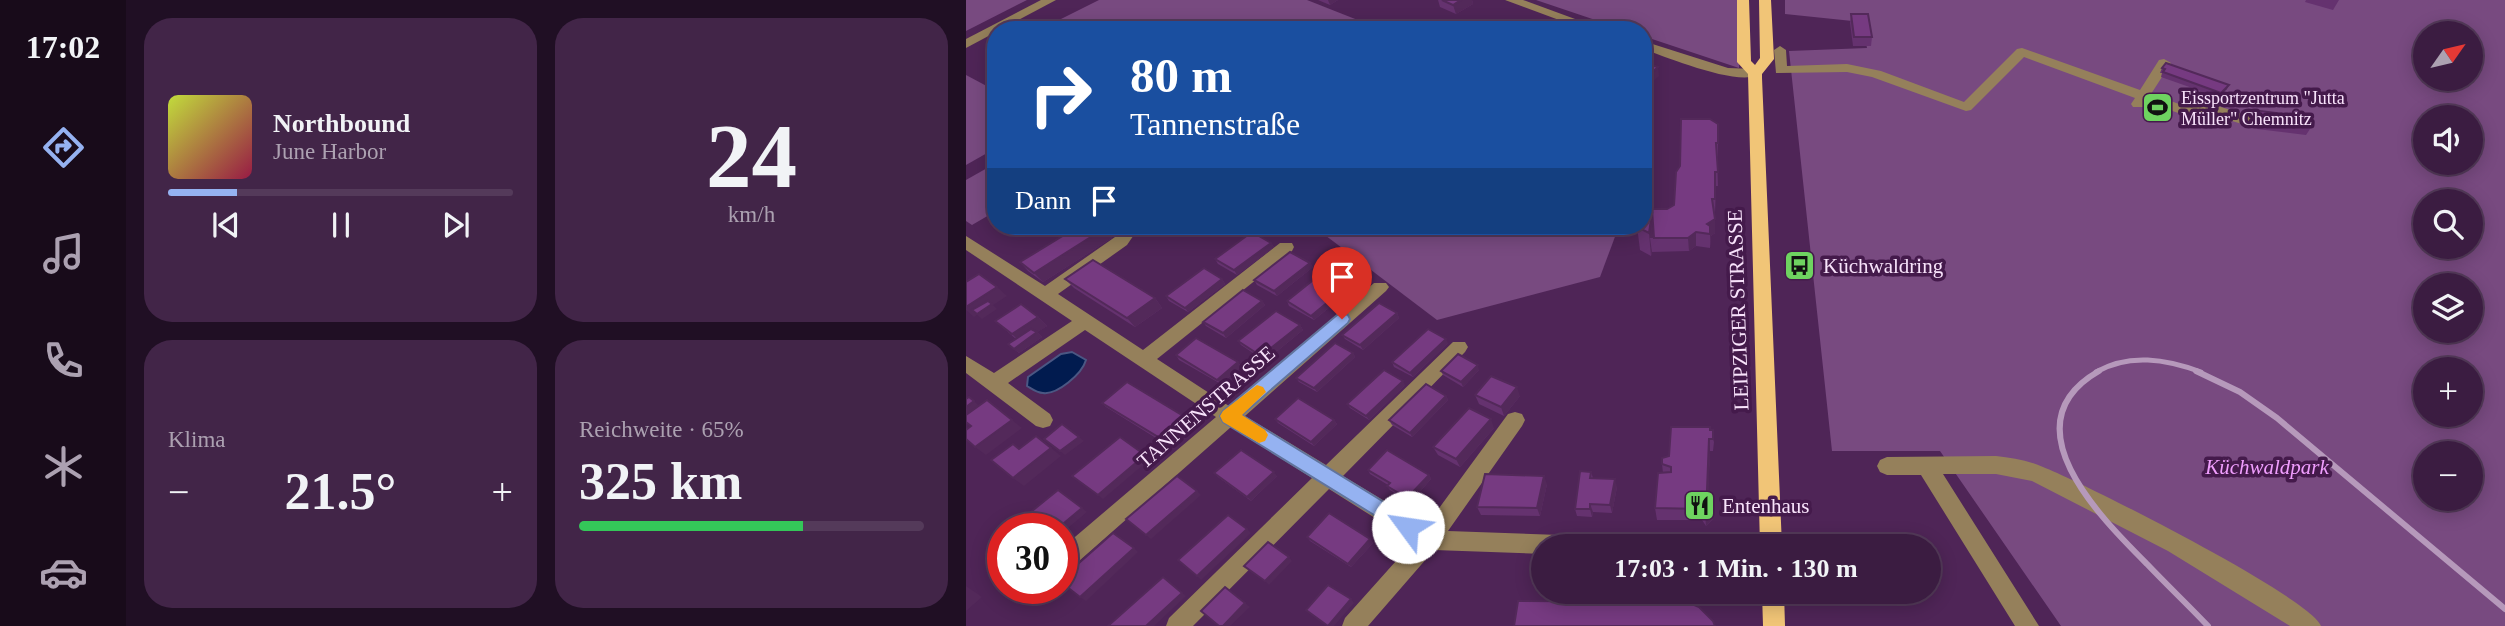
<!DOCTYPE html>
<html lang="de">
<meta charset="utf-8">
<style>
:root{--surface:#3b1c41;--page:#422548;--text:#f1f3f6;--muted:#aca1b1;--line:#543a5a;--accent:#95b2f1}
body{margin:0;font-family:Georgia,serif;background:var(--page);color:var(--text);height:100vh;display:flex;flex-direction:column;font-size:26px;white-space:nowrap}
*{box-sizing:border-box;margin:0}
p{font-size:23px;color:var(--muted)}
.icon{flex:none;width:38px;height:38px;fill:none;stroke:currentColor;stroke-width:2;stroke-linecap:round;stroke-linejoin:round}
.map{position:relative;flex:1;overflow:hidden}
.panel{display:flex;flex-direction:column;gap:18px;padding:18px;background:#200f24;width:840px}
.panel>*{flex:none}
.hud{position:absolute;left:21px;top:21px;width:665px;height:214px;border-radius:28px;box-shadow:0 4px 18px #0003,0 0 0 2px var(--line);background:#1a4fa0;color:#fff;overflow:hidden}
.needle{width:46px;rotate:56deg}
.buttons{position:absolute;left:1447px;top:21px;display:grid;gap:14px}
.buttons a{display:grid;place-items:center;width:70px;height:70px;border-radius:50%;background:var(--surface);box-shadow:0 4px 18px #0003,0 0 0 2px var(--line);font-size:35px}
.speed{position:absolute;left:21px;top:513px;display:flex;gap:14px;font-size:35px;font-weight:700;text-align:center}
.speed>*{display:grid;place-content:center;width:91px;height:91px;border-radius:50%;background:var(--surface);box-shadow:0 4px 18px #0003,0 0 0 2px var(--line);line-height:1}
.speed .limit{border:10px solid #d22;background:#fff;color:#111}
.pin{position:absolute;display:grid;place-items:center;width:60px;height:60px;color:#fff;margin:-72px -30px;border-radius:50% 50% 50% 0;rotate:-45deg;box-shadow:0 0 7px #0007}
.pin .icon{rotate:45deg}
.me{position:absolute;width:77px;margin:-38px;rotate:301deg;stroke-linejoin:round;filter:drop-shadow(0 0 5px #0008)}
.turn{display:flex;align-items:center;gap:24px;height:147px;padding:0 28px;font-size:32px}
.turn .icon{width:91px;height:91px;stroke-width:2.5}
.turn b{display:block;font-size:49px;line-height:60px}
.then{display:flex;align-items:center;height:66px;padding:0 28px;background:#0003;gap:14px;font-size:26px}
.big{font-size:52px;font-weight:800;line-height:1.1}
.panel .card{flex:1;display:flex;flex-direction:column;justify-content:center;gap:10px;min-width:0;padding:0 24px;border-radius:28px;background:var(--page)}
.panel .dial{align-items:center;gap:0}
.dial b{font-size:91px;line-height:1}
.song{display:flex;align-items:center;gap:21px}
.cover{width:84px;height:84px;border-radius:10px;background:linear-gradient(135deg,hsl(70 70% 55%),hsl(340 70% 35%))}
.played{height:7px;border-radius:4px;background:linear-gradient(90deg,var(--accent) 20%,var(--line) 20%)}
.keys{display:flex;justify-content:space-around;direction:ltr}
.heat{display:flex;justify-content:space-between;align-items:center;font-size:38px;direction:ltr}
.charge{height:10px;border-radius:5px;background:linear-gradient(90deg,#34c759 65%,var(--line) 0)}
.panel .tiles{flex:1;display:grid;gap:18px;grid-template-columns:repeat(2,1fr)}
.trip{position:absolute;left:565px;top:534px;width:410px;height:70px;border-radius:35px;background:var(--surface);box-shadow:0 4px 18px #0003,0 0 0 2px var(--line);font-weight:800;line-height:70px;text-align:center}
main{display:flex;flex:1;min-height:0}
.dock{display:flex;flex-direction:column;width:126px;justify-content:space-around;align-items:center;background:#180b1a;color:var(--muted)}
.dock .icon{width:49px;height:49px}
.dock .on{color:var(--accent)}
.dock b{font-size:32px;color:var(--text)}
.map>svg:first-child{display:block}
.green{fill:#784a80;fill-rule:evenodd}
.water{fill:#011b4f;stroke:#4b5783;stroke-width:2}
.lines{fill:none;stroke-linecap:round;stroke-linejoin:round}
.minor{fill:#95805b;fill-rule:evenodd}
.major{fill:#f1c577;fill-rule:evenodd}
.rail-far1{stroke:#b699bb;stroke-width:5}
.rail{stroke:#b699bb;stroke-width:6}
.wall{fill:#65326f}
.shaded-wall{fill:#53295a}
.building{fill:#763a81;stroke:#53295a;stroke-width:2}
.route{fill:#95b2f1;stroke:#61749d;stroke-width:2}
.slow{fill:#f59e0b}
.labels{text-anchor:middle;stroke-width:7;stroke-linejoin:round;paint-order:stroke}
.far-poi-label{font-size:18px;fill:#f8e3fb;stroke:#441a4b;text-anchor:start}
.poi-label{font-size:21px;fill:#f8e3fb;stroke:#441a4b;text-anchor:start}
.street-label{font-size:21px;fill:#f8e3fb;stroke:#441a4b}
.park-label{font-size:21px;font-style:italic;fill:#f09efe;stroke:#441a4b}
</style>
<main>
<nav class="dock">
<b>17:02</b>
<svg class="icon on" aria-label="directions" viewBox="0 0 24 24"><path d="M12 3l9 9-9 9-9-9zM9 14v-3h6M13 9l2 2-2 2"/></svg>
<svg class="icon" aria-label="music" viewBox="0 0 24 24"><path d="M9 18V5l10-2v13"/><circle cx="6" cy="18" r="3"/><circle cx="16" cy="16" r="3"/></svg>
<svg class="icon" aria-label="phone" viewBox="0 0 24 24"><path d="M5 4h4l2 5-3 2q2 4 5 5l2-3 5 2v4C11 20 4 13 5 4z"/></svg>
<svg class="icon" aria-label="climate" viewBox="0 0 24 24"><path d="M12 3v18M4 7l16 10M4 17L20 7"/></svg>
<svg class="icon" aria-label="car" viewBox="0 0 24 24"><path d="M5 17H2v-5l4-1 3-4h7l3 4 3 1v5h-3M9 17h6M6 11h13"/><circle cx="7" cy="17" r="2"/><circle cx="17" cy="17" r="2"/></svg>
</nav>
<section class="panel">
<div class="tiles">
<div class="card">
<div class="song"><i class="cover"></i><div><b>Northbound</b><p>June Harbor</p></div></div>
<div class="played"></div>
<div class="keys"><svg class="icon" aria-label="previous" viewBox="0 0 24 24"><path d="M18 5L8 12l10 7zM5 5v14"/></svg><svg class="icon" aria-label="pause" viewBox="0 0 24 24"><path d="M8 5v14M16 5v14"/></svg><svg class="icon" aria-label="next" viewBox="0 0 24 24"><path d="M6 5l10 7-10 7zM19 5v14"/></svg></div>
</div>
<div class="card dial"><b>24</b><p>km/h</p></div>
<div class="card"><p>Klima</p>
<div class="heat"><a>−</a><b class="big">21.5°</b><a>+</a></div>
</div>
<div class="card"><p>Reichweite · 65%</p><b class="big">325 km</b><div class="charge"></div></div>
</div>
</section>
<div class="map">
<svg width="1539" height="626" viewBox="0 0 1539 626">
<rect width="100%" height="100%" fill="#4f2557"/>
<g class="green">
<polygon points="0,0 61,0 0,31"/>
<polygon points="133,0 341,0 417,30 73,30"/>
<polygon points="570,0 774,0 773,68 677,36 677,30 659,30"/>
<path d="M819,0H1539V626H1095L974,451H866L823,51L901,48L896,22L819,14ZM1460,33H1505V79H1460ZM1460,117H1505V163H1460ZM1460,201H1505V247H1460ZM1460,285H1505V331H1460ZM1460,369H1505V415H1460ZM1460,453H1505V499H1460Z"/>
<polygon points="0,75 30,91 30,148 0,165"/>
<polygon points="30,163 30,211 6,225 0,221 0,180"/>
<polygon points="347,226 653,226 634,277 471,320"/>
</g>
<path class="water" d="M106,352L120,360C116,374 91,395 77,393C71,393 66,389 61,386L62,377L95,354Z"/>
<g class="lines">
<g class="minor">
<polygon points="75,0 90,0 0,48 0,39"/>
<polygon points="539,0 557,0 639,30 620,30"/>
<path d="M677,41L762,68L789,69L796,73C776,89 701,57 677,49Z"/>
<path d="M814,46L820,50L821,66L881,64L915,71L998,102L1051,49L1056,48L1174,90L1193,60L1198,59L1205,63L1185,94L1213,104C1229,94 1277,115 1295,121L1297,124L1290,128L1235,112V118L1230,119L1180,102L1177,107H1167L1165,104L1169,98L1058,57L1005,110L1000,111L906,77L881,72L810,73L808,50Z"/>
<polygon points="158,226 174,226 161,245 92,294 177,350 314,243 326,243 328,247 326,251 191,359 263,406 408,283 420,283 423,287 420,291 279,416 360,465 487,342 499,342 502,347 499,352 377,476 460,526 542,414 549,412 556,414 559,420 556,426 482,531 622,536 630,539 633,546 578,546 578,554 468,550 402,626 376,626 379,618 447,542 363,489 227,626 200,626 203,618 346,478 265,427 104,569 96,572 96,548 250,417 119,330 42,383 84,414 87,420 84,426 77,428 70,426 0,373 0,356 28,373 106,321 0,250 0,236 79,286 149,237"/>
<path d="M1030,456C1046,458 1062,460 1077,467C1118,483 1344,597 1355,626H1324L1202,551L1066,481L1030,474H977L1073,626H1049L955,475H921L914,472L911,466L914,460L921,457Z"/>
</g>
<g class="major">
<polygon points="771,0 783,0 785,61 789,65 794,58 793,0 805,0 808,59 796,74 796,78 816,546 794,546 782,74 771,62"/>
<polygon points="796,592 818,592 819,626 797,626"/>
</g>
<path class="rail-far1" d="M1130,372C1163,353 1200,359 1235,372"/>
<g class="rail">
<path d="M1133,371C1040,424 1135,518 1181,564C1201,585 1222,605 1242,626"/>
<polyline points="1230,371 1274,392 1311,418 1539,609"/>
</g>
</g>
<g class="wall">
<polygon points="352,0 372,0 364,5"/>
<polygon points="472,0 506,0 507,4 490,14 474,7"/>
<polygon points="1340,0 1373,0 1367,10 1339,2"/>
<polygon points="885,14 906,37 905,46 887,46 884,23"/>
<polygon points="1196,68 1261,89 1252,97 1195,77 1196,73 1194,73"/>
<polygon points="1294,111 1346,126 1340,135 1291,129 1289,121"/>
<polygon points="752,124 752,157 751,157 752,186 750,186 749,213 748,213 749,233 745,236 744,248 730,246 723,251 686,252 685,256 674,250 671,226 686,213 701,209 708,205"/>
<polygon points="169,226 203,226 187,237 170,228"/>
<polygon points="139,228 146,238 77,282 62,271 54,262"/>
<polygon points="305,243 308,247 271,275 252,264 249,259"/>
<polygon points="344,263 347,267 311,296 291,285 288,280"/>
<polygon points="99,279 189,298 196,308 169,327 108,288"/>
<polygon points="256,279 259,284 222,312 203,301 200,296"/>
<polygon points="382,292 348,320 323,306 321,301"/>
<polygon points="296,301 299,305 260,338 240,326 237,322"/>
<polygon points="431,313 433,318 397,350 379,339 376,335"/>
<polygon points="72,317 81,326 71,332 76,337 53,353 42,344 50,339 29,321"/>
<polygon points="334,325 337,330 299,361 275,345 272,341"/>
<polygon points="482,343 447,377 428,367 426,362"/>
<polygon points="387,353 389,357 351,392 333,382 330,378"/>
<polygon points="210,355 272,362 275,367 255,384 213,360"/>
<polygon points="513,370 497,387 477,375 475,371"/>
<polygon points="439,385 403,420 384,408 381,404"/>
<polygon points="509,395 554,396 538,416 513,404"/>
<polygon points="480,396 482,400 446,437 426,425 423,420"/>
<polygon points="136,403 222,421 198,443 140,407"/>
<polygon points="309,419 368,420 371,424 348,446 312,423"/>
<polygon points="528,428 494,467 472,455 467,447"/>
<polygon points="744,430 748,442 747,451 744,451 742,494 747,519 740,526 736,520 691,520 689,508 697,473 696,464 703,456"/>
<polygon points="402,470 463,475 465,479 444,503 424,490 421,486 422,485 404,474"/>
<polygon points="625,472 627,478 651,487 646,513 627,512 626,517 611,516 609,509"/>
<polygon points="248,473 311,476 285,501 252,477"/>
<polygon points="581,484 574,516 515,515 511,507"/>
<polygon points="341,537 404,539 407,543 385,567 344,541"/>
</g>
<g class="shaded-wall">
<polygon points="362,0 372,0 364,5"/>
<polygon points="495,0 506,0 507,4 490,14 487,5"/>
<polygon points="692,67 693,76 677,91 677,81"/>
<polygon points="1263,85 1261,89 1252,97 1255,93"/>
<polygon points="686,213 688,238 684,238 686,252 685,256 683,233"/>
<polygon points="749,219 749,233 745,236 744,248 744,234 741,224"/>
<polygon points="183,226 203,226 187,237 180,228"/>
<polygon points="139,228 146,238 77,282 68,273"/>
<polygon points="730,232 730,246 723,251 722,238"/>
<polygon points="305,243 308,247 271,275 268,270"/>
<polygon points="344,263 347,267 311,296 308,291"/>
<polygon points="256,279 259,284 222,312 219,308"/>
<polygon points="31,287 41,296 27,305 31,309 16,319 6,310 11,315 8,317 0,310 0,307"/>
<polygon points="380,287 382,292 348,320 345,316"/>
<polygon points="189,298 196,308 169,327 161,318"/>
<polygon points="296,301 299,305 260,338 257,333"/>
<polygon points="431,313 433,318 397,350 394,345"/>
<polygon points="72,317 81,326 55,343 46,334"/>
<polygon points="334,325 337,330 299,361 295,356"/>
<polygon points="71,332 76,337 53,353 48,349"/>
<polygon points="480,339 482,343 447,377 444,373"/>
<polygon points="387,353 389,357 351,392 348,388"/>
<polygon points="272,362 275,367 255,384 251,380"/>
<polygon points="512,365 513,370 497,387 495,382"/>
<polygon points="437,381 439,385 403,420 400,416"/>
<polygon points="551,387 554,396 538,416 535,407"/>
<polygon points="480,396 482,400 446,437 444,433"/>
<polygon points="8,401 13,406 0,415 0,407"/>
<polygon points="219,417 222,421 198,443 194,438"/>
<polygon points="525,419 528,428 494,467 490,459"/>
<polygon points="46,420 56,428 20,455 9,447"/>
<polygon points="368,420 371,424 348,446 345,442"/>
<polygon points="113,437 118,441 99,455 94,451"/>
<polygon points="743,439 744,451 742,502 741,490"/>
<polygon points="85,448 95,456 58,486 47,478"/>
<polygon points="179,455 184,459 137,499 132,495"/>
<polygon points="308,472 311,476 285,501 281,497"/>
<polygon points="463,475 465,479 444,503 441,498"/>
<polygon points="578,476 581,484 574,516 571,508"/>
<polygon points="649,479 651,487 646,513 644,505"/>
<polygon points="231,491 235,495 185,539 180,535"/>
<polygon points="746,495 747,519 740,526 739,514"/>
<polygon points="624,504 627,512 626,517 624,509"/>
<polygon points="116,508 121,512 96,533 96,528 92,528"/>
<polygon points="281,529 285,533 235,580 231,576"/>
<polygon points="404,539 407,543 385,567 382,564"/>
<polygon points="168,548 172,552 120,601 114,597"/>
<polygon points="323,557 326,561 303,585 299,581"/>
<polygon points="197,577 220,596 188,626 180,626"/>
<polygon points="0,586 16,597 0,611"/>
<polygon points="385,599 388,603 368,626 363,626"/>
<polygon points="279,603 284,607 264,626 257,626"/>
</g>
<g class="building">
<polygon points="476,0 495,0 487,5"/>
<polygon points="885,14 902,14 906,37 888,37"/>
<polygon points="677,62 692,67 677,81"/>
<polygon points="1200,63 1263,85 1255,93 1197,72 1199,69 1196,68"/>
<polygon points="1294,111 1343,117 1346,126 1297,120"/>
<polygon points="715,119 744,119 752,124 752,143 750,143 752,172 749,172 749,199 746,199 749,219 741,224 744,226 744,234 730,232 722,238 688,238 686,209 701,209 708,205 710,172 714,166"/>
<polygon points="677,213 686,213 683,233 671,227 677,226"/>
<polygon points="113,226 135,226 139,228 68,273 54,262"/>
<polygon points="286,232 305,243 268,270 249,259"/>
<polygon points="324,252 344,263 308,291 288,280"/>
<polygon points="127,260 189,298 161,318 99,279"/>
<polygon points="238,268 256,279 219,308 200,296"/>
<polygon points="356,273 380,287 345,316 321,301"/>
<polygon points="13,274 31,287 0,307 0,282"/>
<polygon points="277,290 296,301 257,333 237,322"/>
<polygon points="22,301 26,304 11,314 6,310"/>
<polygon points="413,303 431,313 394,345 376,335"/>
<polygon points="55,304 72,317 46,334 29,321"/>
<polygon points="310,311 334,325 295,356 272,341"/>
<polygon points="65,329 71,332 48,349 42,344"/>
<polygon points="462,329 480,339 444,373 426,362"/>
<polygon points="230,338 272,362 251,380 210,355"/>
<polygon points="369,343 387,353 348,388 330,378"/>
<polygon points="492,354 512,365 495,382 475,371"/>
<polygon points="418,370 437,381 400,416 381,404"/>
<polygon points="525,376 551,387 535,407 509,395"/>
<polygon points="161,382 219,417 194,438 136,403"/>
<polygon points="460,384 480,396 444,433 423,420"/>
<polygon points="3,397 8,401 0,407 0,399"/>
<polygon points="332,398 368,420 345,442 309,419"/>
<polygon points="21,400 46,420 9,447 0,439 0,430 5,426 0,422 0,415"/>
<polygon points="503,408 525,419 490,459 467,447"/>
<polygon points="96,424 113,437 94,451 78,439"/>
<polygon points="705,427 744,427 744,430 747,430 747,439 743,439 741,490 742,494 746,495 746,508 739,514 736,509 689,508 692,473 705,472 705,467 696,464 696,458 703,456"/>
<polygon points="70,436 85,448 47,478 25,460 47,444 53,449"/>
<polygon points="154,437 179,455 132,495 106,476"/>
<polygon points="275,450 308,472 281,497 248,473"/>
<polygon points="421,450 463,475 441,498 421,486 424,483 402,470"/>
<polygon points="614,471 625,472 624,478 649,479 644,505 624,504 624,509 609,509"/>
<polygon points="519,474 578,476 571,508 511,507"/>
<polygon points="211,476 231,491 180,535 160,519"/>
<polygon points="92,490 116,508 92,528 45,528"/>
<polygon points="363,513 404,539 382,564 341,537"/>
<polygon points="262,515 281,529 231,576 212,560"/>
<polygon points="147,533 168,548 114,597 96,583 96,578"/>
<polygon points="302,542 323,557 299,581 278,566"/>
<polygon points="197,577 216,593 180,626 142,626"/>
<polygon points="362,585 385,599 362,626 340,610"/>
<polygon points="259,587 279,603 257,626 253,626 235,611"/>
<polygon points="704,598 714,599 733,607 747,621 749,626 548,626 552,601 704,602"/>
</g>
<polygon class="route" points="376,313 382,315 384,319 382,323 276,415 449,521 452,527 449,534 442,536 257,422 254,416 257,411 371,315"/>
<polygon class="slow" points="291,385 297,387 300,392 276,415 299,430 302,435 299,441 293,443 257,422 254,416 257,411"/>
<defs>
<symbol id="stadium-square" viewBox="-11 -11 22 22"><rect x="-9" y="-9" width="18" height="18" rx="4" fill="#6ed360" stroke="#441a4b"/><path d="M0-5a6.5 5 0 1 0 0 10a6.5 5 0 1 0 0-10ZM-3.5-1.8h7v3.6h-7Z" fill="#111"/></symbol>
<symbol id="bus-square" viewBox="-11 -11 22 22"><rect x="-9" y="-9" width="18" height="18" rx="4" fill="#6ed360" stroke="#441a4b"/><path d="M-5-6H5V4H4V6H2V4H-2V6H-4V4H-5ZM-3.5-4V0h7V-4ZM-3.5 1.2v1.5H-2V1.2ZM2 1.2v1.5H3.5V1.2Z" fill="#111"/></symbol>
<symbol id="restaurant-square" viewBox="-11 -11 22 22"><rect x="-9" y="-9" width="18" height="18" rx="4" fill="#6ed360" stroke="#441a4b"/><path d="M-5-6h1v4h1v-4h1v4h1v-4h1v5L-1.5 .5V6h-2V.5L-5-1ZM5-6V6H3V1.5H1.5Q1.5-4 5-6Z" fill="#111"/></symbol>
</defs>
<g fill-rule="evenodd">
<use href="#stadium-square" x="1174" y="90" width="35" height="35"/>
<use href="#bus-square" x="816" y="248" width="35" height="35"/>
<use href="#restaurant-square" x="716" y="488" width="35" height="35"/>
</g>
<g class="labels">
<g class="far-poi-label">
<text x="1215" y="104">Eissportzentrum "Jutta<tspan x="1215" dy="21">Müller" Chemnitz</tspan></text>
</g>
<g class="poi-label">
<text x="857" y="273">Küchwaldring</text>
<text x="756" y="513">Entenhaus</text>
</g>
<g class="street-label">
<text transform="translate(772 310) rotate(-92)" y="7">LEIPZIGER STRASSE</text>
<text transform="translate(240 407) rotate(-41)" y="7">TANNENSTRASSE</text>
</g>
<g class="park-label">
<text x="1301" y="474">Küchwaldpark</text>
</g>
</g>
</svg>
<div class="buttons">
<a><svg class="needle" viewBox="-14 -14 28 28"><path d="M0-13l5 13h-10z" fill="#e53935"/><path d="M0 13l5-13h-10z" fill="#aca1b1"/></svg></a>
<a><svg class="icon" aria-label="sound" viewBox="0 0 24 24"><path d="M4 9h4l5-4v14l-5-4H4zM17 9q2 3 0 6"/></svg></a>
<a><svg class="icon" aria-label="search" viewBox="0 0 24 24"><circle cx="10" cy="10" r="6"/><path d="M15 15l6 6"/></svg></a>
<a><svg class="icon" aria-label="layers" viewBox="0 0 24 24"><path d="M12 4l9 5-9 5-9-5zM3 14l9 5 9-5"/></svg></a>
<a>+</a>
<a>−</a>
</div>
<div class="speed"><div class="limit">30</div></div>
<div class="pin" style="left:376px;top:319px;background:#d93025"><svg class="icon" aria-label="arrive" viewBox="0 0 24 24"><path d="M6 21V4h12l-3 4 3 4H6"/></svg></div>
<svg class="me" style="left:442px;top:527px" viewBox="-20 -20 40 40"><circle r="19" fill="#fff"/><path d="M0-13L10 11 0 6-10 11z" fill="#95b2f1"/></svg>
<div class="trip">17:03 · 1 Min. · 130 m</div>
<div class="hud">
<div class="turn"><svg class="icon" aria-label="right" viewBox="0 0 24 24"><path d="M7 20v-9h11M14 6l5 5-5 5"/></svg><div><b>80 m</b>Tannenstraße</div></div>
<div class="then">Dann<svg class="icon" aria-label="arrive" viewBox="0 0 24 24"><path d="M6 21V4h12l-3 4 3 4H6"/></svg></div>
</div>
</div>
</main>
